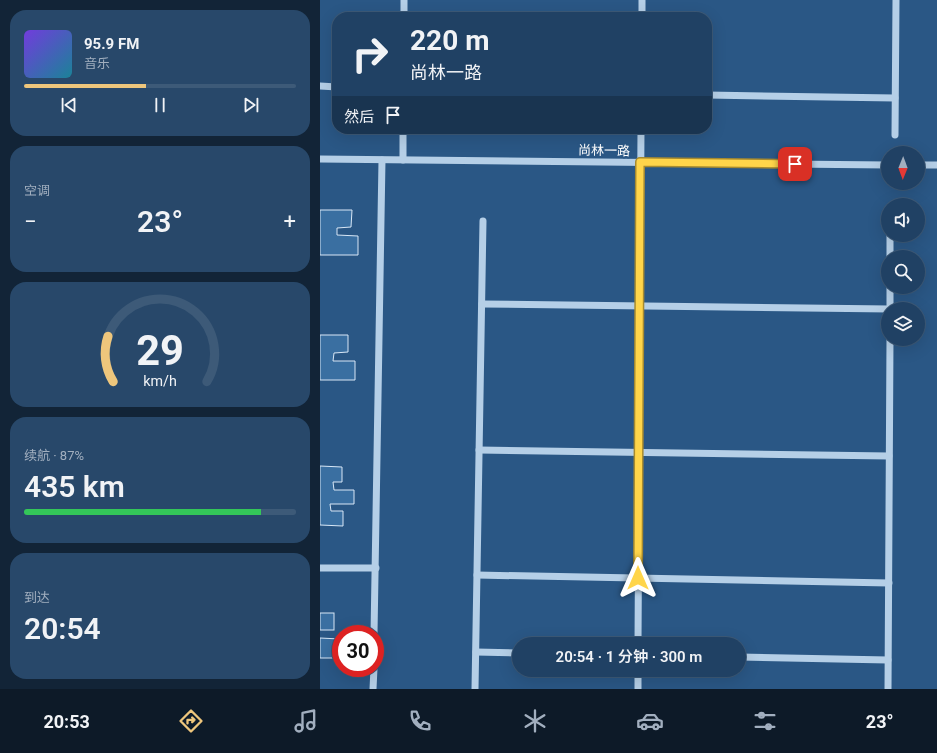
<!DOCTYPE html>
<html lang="zh">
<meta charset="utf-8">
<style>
:root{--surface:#204164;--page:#28486a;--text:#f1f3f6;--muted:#a2afbf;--line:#3d5a78;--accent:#eec67c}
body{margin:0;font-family:Roboto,"Noto Sans SC",sans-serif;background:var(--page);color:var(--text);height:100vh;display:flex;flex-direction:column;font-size:15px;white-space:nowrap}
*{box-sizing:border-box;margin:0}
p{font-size:13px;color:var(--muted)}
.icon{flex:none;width:22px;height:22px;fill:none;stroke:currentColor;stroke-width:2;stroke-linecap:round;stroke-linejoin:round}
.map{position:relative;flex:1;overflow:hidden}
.sheet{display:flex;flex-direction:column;gap:10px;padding:10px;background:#122437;width:320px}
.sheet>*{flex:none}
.hud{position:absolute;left:12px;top:12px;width:380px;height:122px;border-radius:16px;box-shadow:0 4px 16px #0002,0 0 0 1px var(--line);background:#204164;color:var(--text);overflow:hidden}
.needle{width:26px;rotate:181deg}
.controls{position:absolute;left:561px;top:146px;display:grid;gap:8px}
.controls a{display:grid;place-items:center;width:44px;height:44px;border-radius:50%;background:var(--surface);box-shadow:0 4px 16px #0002,0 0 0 1px var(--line);font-size:20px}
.speed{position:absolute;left:12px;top:625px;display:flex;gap:8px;font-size:20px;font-weight:700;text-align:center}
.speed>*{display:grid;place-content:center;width:52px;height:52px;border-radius:50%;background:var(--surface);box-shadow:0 4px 16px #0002,0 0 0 1px var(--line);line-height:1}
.speed .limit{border:6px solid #d22;background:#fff;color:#111}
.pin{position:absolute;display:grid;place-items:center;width:34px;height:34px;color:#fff;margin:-17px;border-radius:8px;box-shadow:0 2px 6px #0006}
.me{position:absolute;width:44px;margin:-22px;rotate:0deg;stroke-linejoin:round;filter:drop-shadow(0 0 3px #0008)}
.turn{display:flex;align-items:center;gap:14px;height:84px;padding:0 12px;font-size:18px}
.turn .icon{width:52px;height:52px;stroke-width:2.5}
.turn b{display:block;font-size:28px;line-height:34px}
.then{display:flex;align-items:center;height:38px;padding:0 12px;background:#0003;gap:8px;font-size:15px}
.big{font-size:30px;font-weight:600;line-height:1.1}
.sheet .tile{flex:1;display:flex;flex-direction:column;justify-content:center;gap:6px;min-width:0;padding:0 14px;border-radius:16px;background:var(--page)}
.sheet .dial{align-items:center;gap:0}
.dial svg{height:104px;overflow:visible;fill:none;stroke:var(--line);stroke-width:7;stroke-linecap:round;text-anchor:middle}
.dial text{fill:var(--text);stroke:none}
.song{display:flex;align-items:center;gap:12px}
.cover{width:48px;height:48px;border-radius:6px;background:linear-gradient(135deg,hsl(260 70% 55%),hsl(190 70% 35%))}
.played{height:4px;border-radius:2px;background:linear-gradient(90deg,var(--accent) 45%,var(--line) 45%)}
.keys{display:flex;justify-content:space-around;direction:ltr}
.heat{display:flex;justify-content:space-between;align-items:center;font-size:22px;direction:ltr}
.charge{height:6px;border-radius:3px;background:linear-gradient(90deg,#34c759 87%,var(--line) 0)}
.trip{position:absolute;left:192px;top:637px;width:234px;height:40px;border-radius:20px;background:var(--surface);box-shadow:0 4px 16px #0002,0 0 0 1px var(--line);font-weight:600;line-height:40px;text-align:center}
.tabs{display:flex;height:64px;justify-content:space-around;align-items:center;background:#0d1a28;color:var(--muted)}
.tabs .icon{width:28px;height:28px}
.tabs .current{color:var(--accent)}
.tabs b{font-size:18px;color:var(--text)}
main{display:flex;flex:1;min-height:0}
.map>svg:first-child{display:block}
.building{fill:#3a6fa1;stroke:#d8e7f6}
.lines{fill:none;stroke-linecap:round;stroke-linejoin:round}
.minor{stroke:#b5cfe7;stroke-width:7}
.route-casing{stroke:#a68a30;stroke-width:10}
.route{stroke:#ffd54a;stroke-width:7}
.labels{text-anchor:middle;stroke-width:4;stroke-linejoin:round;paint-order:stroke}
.street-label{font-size:13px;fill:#fff;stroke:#2a5785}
</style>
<main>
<section class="sheet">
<div class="tile">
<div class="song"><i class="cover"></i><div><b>95.9 FM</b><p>音乐</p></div></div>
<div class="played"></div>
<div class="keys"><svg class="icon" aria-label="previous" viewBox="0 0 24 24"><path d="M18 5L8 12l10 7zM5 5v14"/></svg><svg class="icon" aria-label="pause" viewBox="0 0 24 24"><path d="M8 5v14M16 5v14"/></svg><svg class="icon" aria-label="next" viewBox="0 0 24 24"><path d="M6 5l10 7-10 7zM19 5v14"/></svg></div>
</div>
<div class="tile"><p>空调</p>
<div class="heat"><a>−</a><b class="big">23°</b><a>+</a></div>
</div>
<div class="tile dial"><svg viewBox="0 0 100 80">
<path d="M14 69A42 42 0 1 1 86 69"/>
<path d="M14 69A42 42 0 0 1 10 34" stroke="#eec67c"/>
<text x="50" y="56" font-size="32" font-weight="700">29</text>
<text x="50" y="72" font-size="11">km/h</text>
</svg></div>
<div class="tile"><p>续航 · 87%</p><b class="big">435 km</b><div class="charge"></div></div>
<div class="tile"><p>到达</p><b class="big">20:54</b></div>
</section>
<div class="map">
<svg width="617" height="689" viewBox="0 0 617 689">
<rect width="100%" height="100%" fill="#2a5785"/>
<g class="building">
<polygon points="0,210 32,210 31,227 17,228 17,235 38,236 38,255 0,255"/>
<polygon points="0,335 28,335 28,352 14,353 13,361 35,361 35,380 0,380"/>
<polygon points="0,466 22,467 22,482 13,482 14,490 34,490 34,504 10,504 11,511 23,511 23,526 0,525"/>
<rect x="0" y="613" width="14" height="17"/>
<polygon points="0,638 20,639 20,658 0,658"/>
</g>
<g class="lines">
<g class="minor">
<polyline points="84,17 84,0"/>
<polyline points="322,17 322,0"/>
<polyline points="0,86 17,87"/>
<polyline points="387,95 575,98"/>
<polyline points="575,135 576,0"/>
<polyline points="0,159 568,165"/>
<polyline points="83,160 83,129"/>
<polyline points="598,165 617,165"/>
<polyline points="570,257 570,235"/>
<polyline points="162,304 570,309"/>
<polyline points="570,309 570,287"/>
<polyline points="159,450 569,456"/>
<polyline points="0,568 56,568"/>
<polyline points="157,575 569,583"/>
<polyline points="54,634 62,160"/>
<polyline points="318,644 321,129"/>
<polyline points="156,652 199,653"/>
<polyline points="419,657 568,660"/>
<polyline points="53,689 54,668"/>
<polyline points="155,689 163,221"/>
<polyline points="318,689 318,670"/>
<polyline points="568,689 570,339"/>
</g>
</g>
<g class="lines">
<defs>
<polyline id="route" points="318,578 320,162 475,164"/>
</defs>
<use href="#route" class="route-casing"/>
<use href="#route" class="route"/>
</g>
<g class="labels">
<g class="street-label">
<text transform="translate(284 150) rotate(1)" y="5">尚林一路</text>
</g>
</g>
</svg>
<div class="controls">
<a><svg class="needle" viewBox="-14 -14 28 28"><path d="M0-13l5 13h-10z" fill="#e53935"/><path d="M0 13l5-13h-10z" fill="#a2afbf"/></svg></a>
<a><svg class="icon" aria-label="sound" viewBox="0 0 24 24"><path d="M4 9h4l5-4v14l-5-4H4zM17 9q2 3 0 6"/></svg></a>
<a><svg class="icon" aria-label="search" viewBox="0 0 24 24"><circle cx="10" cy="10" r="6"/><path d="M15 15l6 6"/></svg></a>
<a><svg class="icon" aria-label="layers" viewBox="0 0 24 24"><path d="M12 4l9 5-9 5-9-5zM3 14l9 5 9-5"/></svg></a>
</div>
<div class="speed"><div class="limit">30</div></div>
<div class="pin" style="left:475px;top:164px;background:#d93025"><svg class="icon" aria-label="arrive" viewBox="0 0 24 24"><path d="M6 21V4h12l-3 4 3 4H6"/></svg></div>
<svg class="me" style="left:318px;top:578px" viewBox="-20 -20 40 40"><path d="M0-17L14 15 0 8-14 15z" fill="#ffd54a" stroke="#fff" stroke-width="4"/></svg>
<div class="trip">20:54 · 1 分钟 · 300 m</div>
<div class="hud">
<div class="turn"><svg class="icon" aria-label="right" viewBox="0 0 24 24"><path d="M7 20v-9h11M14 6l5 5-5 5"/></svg><div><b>220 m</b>尚林一路</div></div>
<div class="then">然后<svg class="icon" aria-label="arrive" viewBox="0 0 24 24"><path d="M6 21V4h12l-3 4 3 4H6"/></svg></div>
</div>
</div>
</main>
<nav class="tabs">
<b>20:53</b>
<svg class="icon current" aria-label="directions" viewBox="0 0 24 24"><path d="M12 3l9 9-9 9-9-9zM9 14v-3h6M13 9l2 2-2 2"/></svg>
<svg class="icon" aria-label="music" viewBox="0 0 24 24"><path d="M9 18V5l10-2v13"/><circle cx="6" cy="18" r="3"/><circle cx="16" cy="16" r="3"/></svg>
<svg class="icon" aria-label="phone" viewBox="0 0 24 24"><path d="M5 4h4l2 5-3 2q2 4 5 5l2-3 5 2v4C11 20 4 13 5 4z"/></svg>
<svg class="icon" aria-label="climate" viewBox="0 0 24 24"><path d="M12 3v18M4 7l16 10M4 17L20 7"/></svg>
<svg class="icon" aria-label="car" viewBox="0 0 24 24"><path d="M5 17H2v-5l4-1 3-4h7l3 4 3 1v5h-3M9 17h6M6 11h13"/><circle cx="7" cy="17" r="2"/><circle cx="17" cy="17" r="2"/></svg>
<svg class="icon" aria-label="filters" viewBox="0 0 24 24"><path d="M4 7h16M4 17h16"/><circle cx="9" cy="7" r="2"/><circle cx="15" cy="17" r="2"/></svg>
<b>23°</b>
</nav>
